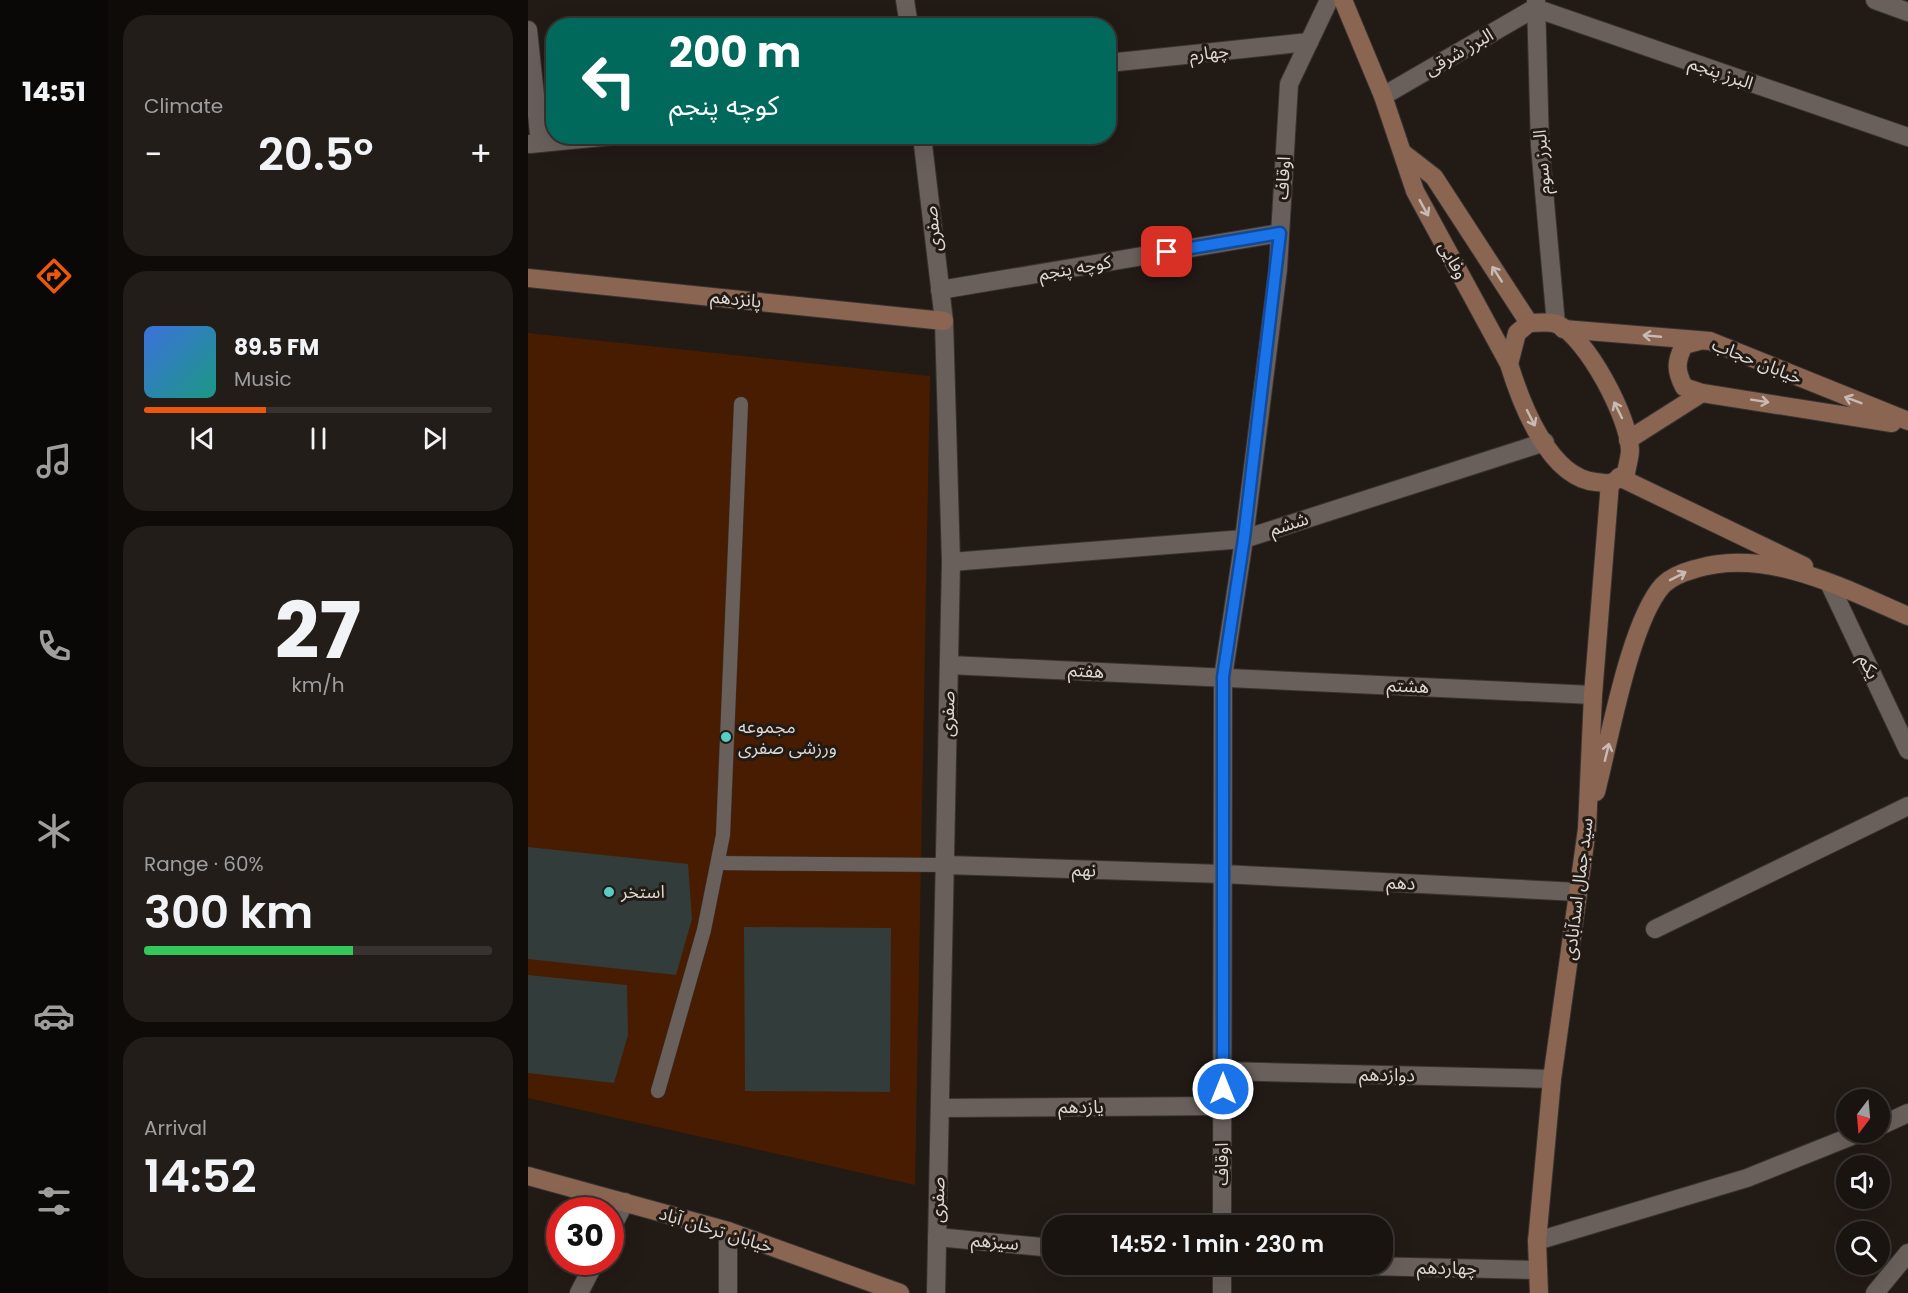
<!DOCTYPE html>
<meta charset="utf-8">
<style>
:root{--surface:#1a1410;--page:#231d19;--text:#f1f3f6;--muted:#9f9e9f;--line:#383330;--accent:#ea580c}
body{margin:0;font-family:Poppins,"Noto Sans Arabic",sans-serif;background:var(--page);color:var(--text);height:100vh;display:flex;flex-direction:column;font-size:22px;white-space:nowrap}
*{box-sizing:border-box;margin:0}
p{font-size:20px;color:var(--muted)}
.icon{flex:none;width:33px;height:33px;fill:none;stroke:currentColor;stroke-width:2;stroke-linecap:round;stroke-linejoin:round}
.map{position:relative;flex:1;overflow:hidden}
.panel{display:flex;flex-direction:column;gap:15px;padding:15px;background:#0e0b09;width:420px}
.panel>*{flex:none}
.guide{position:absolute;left:18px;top:18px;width:570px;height:126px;border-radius:24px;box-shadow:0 6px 24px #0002,0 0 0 2px var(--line);background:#00695c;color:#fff;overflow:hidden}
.needle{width:39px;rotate:196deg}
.fabs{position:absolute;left:1308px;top:1089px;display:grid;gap:12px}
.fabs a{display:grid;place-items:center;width:54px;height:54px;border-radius:50%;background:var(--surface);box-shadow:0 6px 24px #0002,0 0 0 2px var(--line);font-size:30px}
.speed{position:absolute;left:18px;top:1197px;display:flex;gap:12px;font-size:30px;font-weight:700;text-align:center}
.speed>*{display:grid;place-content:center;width:78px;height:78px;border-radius:50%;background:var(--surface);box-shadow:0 6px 24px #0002,0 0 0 2px var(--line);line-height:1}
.speed .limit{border:9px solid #d22;background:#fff;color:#111}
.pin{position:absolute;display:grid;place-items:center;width:51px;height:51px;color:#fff;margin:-26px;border-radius:12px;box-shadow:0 3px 9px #0006}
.me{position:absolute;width:66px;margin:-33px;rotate:0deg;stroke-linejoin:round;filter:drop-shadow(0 0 4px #0008)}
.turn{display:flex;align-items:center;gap:21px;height:126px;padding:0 24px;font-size:27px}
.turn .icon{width:78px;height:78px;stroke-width:2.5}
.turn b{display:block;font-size:42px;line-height:51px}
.big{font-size:45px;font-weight:600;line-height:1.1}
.panel .tile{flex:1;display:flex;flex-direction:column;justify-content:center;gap:9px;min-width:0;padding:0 21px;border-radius:24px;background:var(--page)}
.panel .dial{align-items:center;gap:0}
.dial b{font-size:78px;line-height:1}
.song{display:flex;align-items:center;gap:18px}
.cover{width:72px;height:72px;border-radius:9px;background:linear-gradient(135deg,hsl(220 70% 55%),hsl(170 70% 35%))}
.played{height:6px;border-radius:3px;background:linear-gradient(90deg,var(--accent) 35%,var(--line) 35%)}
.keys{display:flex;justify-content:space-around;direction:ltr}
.heat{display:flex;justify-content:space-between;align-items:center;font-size:33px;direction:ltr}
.charge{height:9px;border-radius:4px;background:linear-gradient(90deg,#34c759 60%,var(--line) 0)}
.trip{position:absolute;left:514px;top:1215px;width:351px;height:60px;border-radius:24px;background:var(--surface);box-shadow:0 6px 24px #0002,0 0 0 2px var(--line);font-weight:600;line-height:60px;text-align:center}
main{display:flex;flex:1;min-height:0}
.dock{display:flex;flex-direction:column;width:108px;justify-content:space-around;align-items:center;background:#0a0806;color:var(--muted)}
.dock .icon{width:42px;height:42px}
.dock .selected{color:var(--accent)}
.dock b{font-size:27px;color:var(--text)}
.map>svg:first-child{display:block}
.green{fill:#481c00}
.building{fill:#313c3b}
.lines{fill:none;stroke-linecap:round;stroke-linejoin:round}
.lane-casing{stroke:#393331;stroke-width:15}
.street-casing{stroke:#393331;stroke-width:20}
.secondary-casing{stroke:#393331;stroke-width:20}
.lane{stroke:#6a605b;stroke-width:14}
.street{stroke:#6a605b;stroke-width:18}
.secondary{stroke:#8a6652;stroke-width:18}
.oneway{stroke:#c8bbb4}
.route-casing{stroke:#114b97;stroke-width:15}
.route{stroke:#1a73e8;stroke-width:10}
.poi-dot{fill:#56cec3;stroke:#221a15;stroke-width:2}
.labels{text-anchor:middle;stroke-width:6;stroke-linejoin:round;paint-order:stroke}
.street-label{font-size:18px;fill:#ddd7d4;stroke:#221a15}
.poi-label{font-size:18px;fill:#ddd7d4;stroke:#221a15;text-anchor:start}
</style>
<main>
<nav class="dock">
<b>14:51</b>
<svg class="icon selected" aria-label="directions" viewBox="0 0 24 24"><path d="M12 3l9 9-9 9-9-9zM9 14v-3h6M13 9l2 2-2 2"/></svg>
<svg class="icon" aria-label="music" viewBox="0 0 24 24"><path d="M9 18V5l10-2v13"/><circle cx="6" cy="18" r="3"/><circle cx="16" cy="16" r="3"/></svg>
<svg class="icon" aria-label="phone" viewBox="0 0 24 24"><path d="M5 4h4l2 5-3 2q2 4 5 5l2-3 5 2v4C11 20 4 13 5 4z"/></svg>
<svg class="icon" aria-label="climate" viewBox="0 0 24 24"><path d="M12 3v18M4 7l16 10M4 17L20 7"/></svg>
<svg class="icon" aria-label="car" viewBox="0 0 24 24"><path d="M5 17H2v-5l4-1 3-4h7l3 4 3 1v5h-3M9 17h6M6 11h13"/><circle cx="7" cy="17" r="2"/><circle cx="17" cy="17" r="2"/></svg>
<svg class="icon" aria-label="filters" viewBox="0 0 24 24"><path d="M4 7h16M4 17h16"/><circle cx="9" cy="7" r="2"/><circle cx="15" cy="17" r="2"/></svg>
</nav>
<section class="panel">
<div class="tile"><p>Climate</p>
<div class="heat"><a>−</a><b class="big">20.5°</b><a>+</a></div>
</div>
<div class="tile">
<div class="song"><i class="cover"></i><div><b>89.5 FM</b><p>Music</p></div></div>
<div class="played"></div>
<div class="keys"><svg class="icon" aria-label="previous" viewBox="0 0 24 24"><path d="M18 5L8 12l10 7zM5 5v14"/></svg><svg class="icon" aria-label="pause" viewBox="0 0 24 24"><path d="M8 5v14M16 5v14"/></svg><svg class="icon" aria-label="next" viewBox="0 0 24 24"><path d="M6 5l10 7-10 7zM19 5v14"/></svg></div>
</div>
<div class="tile dial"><b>27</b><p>km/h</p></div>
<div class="tile"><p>Range · 60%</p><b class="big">300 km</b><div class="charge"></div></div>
<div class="tile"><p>Arrival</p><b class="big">14:52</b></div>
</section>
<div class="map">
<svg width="1380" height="1293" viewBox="0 0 1380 1293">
<rect width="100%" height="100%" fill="#221a15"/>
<polygon class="green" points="0,333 402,376 387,1185 0,1098"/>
<g class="building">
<polygon points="0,847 160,864 164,919 148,975 0,959"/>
<polygon points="216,927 363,928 362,1092 217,1091"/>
<polygon points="0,975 99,985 100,1035 86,1083 0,1073"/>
</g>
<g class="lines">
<defs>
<g id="lane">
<polyline points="190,863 417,865"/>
<polyline points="130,1091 176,930 195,835 213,404"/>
</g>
<g id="street">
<polyline points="377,0 381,26"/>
<polyline points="1008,0 1012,146 1028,324"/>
<polyline points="1347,0 1380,12"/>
<polyline points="0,30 12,143"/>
<polyline points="580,63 781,42"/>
<polyline points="855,96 1007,8 1380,137"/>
<polyline points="394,136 416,321 423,562 408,1293"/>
<polyline points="2,144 84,136"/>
<polyline points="412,290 752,233"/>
<polyline points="423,562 716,539 1017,442"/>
<polyline points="1302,585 1380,750"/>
<polyline points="421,665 1065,695"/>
<polyline points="417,865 695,874 1050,892"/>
<polyline points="1127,929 1380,806"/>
<polyline points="695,1071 1024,1079"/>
<polyline points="412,1108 694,1106"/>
<polyline points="1352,1126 1380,1113"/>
<polyline points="694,1226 695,677 716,539 750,269 761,84 801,0"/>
<polyline points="82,1231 97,1202"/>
<polyline points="409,1237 525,1248"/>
<polyline points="1009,1241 1219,1178 1334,1132"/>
<polyline points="755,1264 1010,1270"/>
<polyline points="51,1293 67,1262"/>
<polyline points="200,1293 200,1231"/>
<polyline points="694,1293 694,1264"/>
<polyline points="1347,1293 1380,1253"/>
</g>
<g id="secondary">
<path d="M815,0L855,96L887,191L981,364C993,403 1021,478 1068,482C1072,482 1078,484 1082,483C1087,482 1093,476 1098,473C1099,466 1102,457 1102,450C1101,418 1059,337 1029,324C1021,321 1009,323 1001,323L989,333L981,364"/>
<polyline points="875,153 906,177 1001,323"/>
<polyline points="0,278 416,321"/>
<polyline points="1035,329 1182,341 1380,421"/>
<path d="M1171,341L1156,345C1148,361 1147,370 1156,387L1174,393L1364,423"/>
<polyline points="1100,440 1174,393"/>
<polyline points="1091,477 1276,566"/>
<path d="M1068,792C1081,742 1102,621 1135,585C1143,577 1156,572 1167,569C1239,547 1315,588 1380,616"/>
<polyline points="0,1176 200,1231 372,1293"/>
<polyline points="1011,1293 1009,1241 1024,1079 1059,829 1065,695 1082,483"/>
</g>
</defs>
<use href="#lane" class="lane-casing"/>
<use href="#street" class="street-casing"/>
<use href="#secondary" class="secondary-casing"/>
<use href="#lane" class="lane"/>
<use href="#street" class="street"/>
<use href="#secondary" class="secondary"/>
</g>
<defs><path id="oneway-shaft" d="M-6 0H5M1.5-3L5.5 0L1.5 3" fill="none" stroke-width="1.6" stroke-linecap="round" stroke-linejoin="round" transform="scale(1.5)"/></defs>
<g class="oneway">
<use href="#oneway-shaft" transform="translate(896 208) rotate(61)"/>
<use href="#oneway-shaft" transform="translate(969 274) rotate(-123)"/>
<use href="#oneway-shaft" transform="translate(1124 336) rotate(-175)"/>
<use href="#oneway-shaft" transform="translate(1325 400) rotate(-159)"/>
<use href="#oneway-shaft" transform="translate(1232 401) rotate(9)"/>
<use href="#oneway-shaft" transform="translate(1090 410) rotate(-116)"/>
<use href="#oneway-shaft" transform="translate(1003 418) rotate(63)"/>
<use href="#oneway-shaft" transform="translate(1150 576) rotate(-27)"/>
<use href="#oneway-shaft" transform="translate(1079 752) rotate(-76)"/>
</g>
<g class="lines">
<defs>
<polyline id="route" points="639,252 752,233 716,538 695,677 695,1089"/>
</defs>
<use href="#route" class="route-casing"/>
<use href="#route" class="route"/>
</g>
<g class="poi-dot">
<circle cx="198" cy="737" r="6"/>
<circle cx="81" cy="892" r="6"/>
</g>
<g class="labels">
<g class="street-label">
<text transform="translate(931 52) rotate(-30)" y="6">البرز شرقی</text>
<text transform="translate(681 53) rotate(-6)" y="6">چهارم</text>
<text transform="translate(1193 73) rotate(19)" y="6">البرز پنجم</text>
<text transform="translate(1014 162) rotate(-94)" y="6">البرز سوم</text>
<text transform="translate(755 178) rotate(-87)" y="6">اوقاف</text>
<text transform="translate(405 229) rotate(-97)" y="6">صفری</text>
<text transform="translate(925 260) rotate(61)" y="6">وفایی</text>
<text transform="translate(547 268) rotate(-10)" y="6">کوچه پنجم</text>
<text transform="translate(208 299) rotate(6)" y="6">پانزدهم</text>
<text transform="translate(1229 361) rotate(22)" y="6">خیابان حجاب</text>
<text transform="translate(761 524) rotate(-18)" y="6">ششم</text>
<text transform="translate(1341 667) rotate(65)" y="6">یکم</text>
<text transform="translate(558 671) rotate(3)" y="6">هفتم</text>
<text transform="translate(880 686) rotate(3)" y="6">هشتم</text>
<text transform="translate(420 714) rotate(-89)" y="6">صفری</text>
<text transform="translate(556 870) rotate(2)" y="6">نهم</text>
<text transform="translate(873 883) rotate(3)" y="6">دهم</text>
<text transform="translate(1050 889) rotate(-83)" y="6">سید جمال اسدآبادی</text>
<text transform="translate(859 1075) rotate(1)" y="6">دوازدهم</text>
<text x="553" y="1113">یازدهم</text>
<text transform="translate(694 1164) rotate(-90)" y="6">اوقاف</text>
<text transform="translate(410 1200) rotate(-89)" y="6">صفری</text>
<text transform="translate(188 1230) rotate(17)" y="6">خیابان ترخان آباد</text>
<text transform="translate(467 1242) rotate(5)" y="6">سیزهم</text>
<text transform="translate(919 1268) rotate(1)" y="6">چهاردهم</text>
</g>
<g class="poi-label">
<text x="210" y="733">مجموعه<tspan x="210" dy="21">ورزشی صفری</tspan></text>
<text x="93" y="898">استخر</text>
</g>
</g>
</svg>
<div class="fabs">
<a><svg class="needle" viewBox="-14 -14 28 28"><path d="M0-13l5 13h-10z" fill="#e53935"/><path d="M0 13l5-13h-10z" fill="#9f9e9f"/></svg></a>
<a><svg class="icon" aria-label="sound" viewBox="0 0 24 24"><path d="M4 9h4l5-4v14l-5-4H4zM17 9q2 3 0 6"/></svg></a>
<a><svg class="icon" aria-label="search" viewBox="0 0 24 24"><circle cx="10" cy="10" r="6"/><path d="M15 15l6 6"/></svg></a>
</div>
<div class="speed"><div class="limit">30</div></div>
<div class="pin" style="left:639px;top:252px;background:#d93025"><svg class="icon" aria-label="arrive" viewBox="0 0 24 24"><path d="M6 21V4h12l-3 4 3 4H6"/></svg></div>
<svg class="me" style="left:695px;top:1089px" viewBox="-20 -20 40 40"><circle r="17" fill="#1a73e8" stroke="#fff" stroke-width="3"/><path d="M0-11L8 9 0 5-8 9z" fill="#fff"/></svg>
<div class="trip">14:52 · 1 min · 230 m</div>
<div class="guide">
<div class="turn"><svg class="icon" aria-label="left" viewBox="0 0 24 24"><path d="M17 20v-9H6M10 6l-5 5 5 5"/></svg><div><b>200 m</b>کوچه پنجم</div></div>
</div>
</div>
</main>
